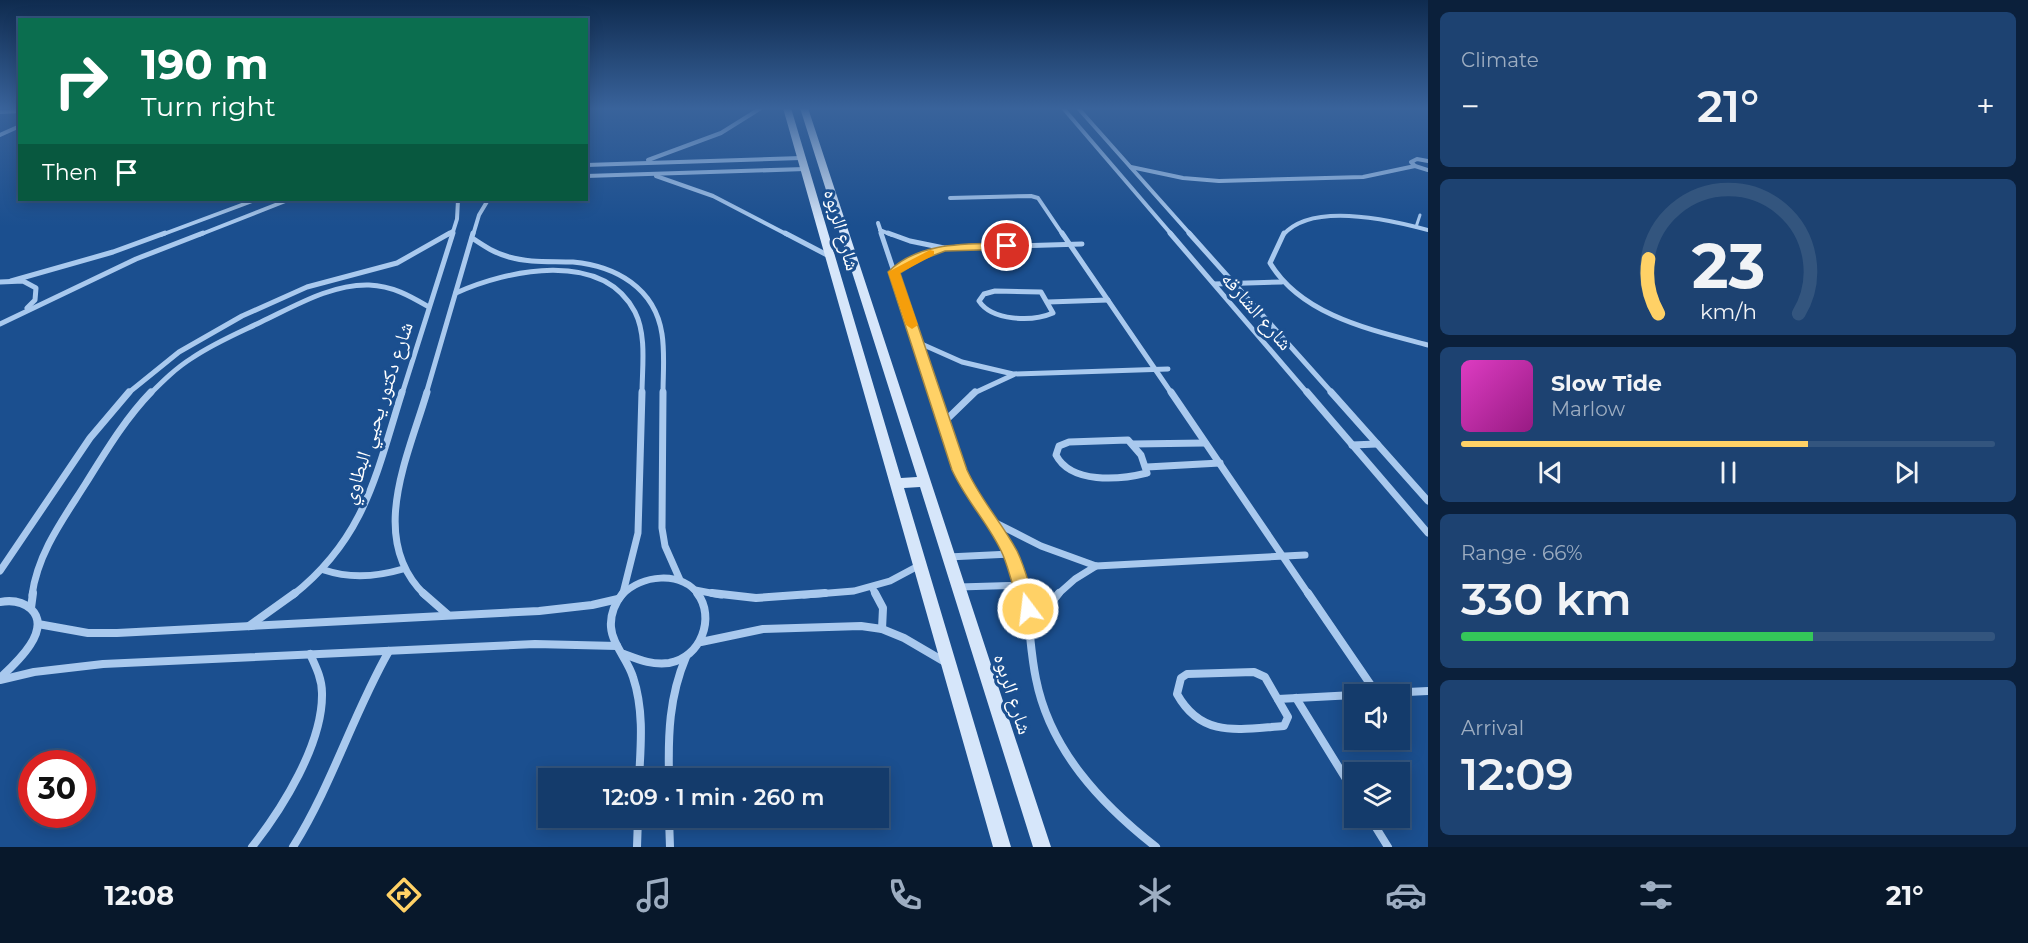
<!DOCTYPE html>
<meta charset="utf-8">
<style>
:root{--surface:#143b6b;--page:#1d4271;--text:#f1f3f6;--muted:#9dadc1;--line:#33557e;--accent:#ffd166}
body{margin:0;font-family:Montserrat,"Noto Naskh Arabic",sans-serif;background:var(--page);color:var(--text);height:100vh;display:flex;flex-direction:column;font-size:22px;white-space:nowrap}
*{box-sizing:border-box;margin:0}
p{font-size:20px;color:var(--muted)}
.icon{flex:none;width:33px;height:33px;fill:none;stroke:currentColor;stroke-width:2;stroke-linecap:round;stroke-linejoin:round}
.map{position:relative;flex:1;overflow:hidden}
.drawer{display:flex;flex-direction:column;gap:12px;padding:12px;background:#0b203b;width:600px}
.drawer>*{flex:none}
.banner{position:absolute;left:18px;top:18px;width:570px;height:183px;border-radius:0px;box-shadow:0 3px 15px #0003,0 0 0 2px var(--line);background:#0b6e4f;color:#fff;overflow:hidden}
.tools{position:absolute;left:1344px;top:684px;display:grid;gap:12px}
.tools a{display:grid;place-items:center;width:66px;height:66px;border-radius:0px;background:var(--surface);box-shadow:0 3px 15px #0003,0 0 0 2px var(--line);font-size:30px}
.speed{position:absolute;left:18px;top:750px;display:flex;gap:12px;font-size:30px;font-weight:700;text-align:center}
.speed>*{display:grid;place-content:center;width:78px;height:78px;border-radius:50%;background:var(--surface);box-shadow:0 3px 15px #0003,0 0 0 2px var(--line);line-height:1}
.speed .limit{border:9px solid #d22;background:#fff;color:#111}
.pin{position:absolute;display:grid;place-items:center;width:51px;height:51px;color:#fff;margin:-26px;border:3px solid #fff;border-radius:50%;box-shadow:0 2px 6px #0007}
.me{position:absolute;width:66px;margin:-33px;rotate:345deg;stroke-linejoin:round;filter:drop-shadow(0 0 4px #0008)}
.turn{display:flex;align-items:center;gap:21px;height:126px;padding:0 24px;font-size:27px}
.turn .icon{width:78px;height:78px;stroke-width:2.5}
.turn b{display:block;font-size:42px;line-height:51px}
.then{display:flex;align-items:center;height:57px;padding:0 24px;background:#0003;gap:12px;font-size:22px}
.big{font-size:45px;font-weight:600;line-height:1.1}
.drawer .card{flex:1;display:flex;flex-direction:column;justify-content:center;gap:9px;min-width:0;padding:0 21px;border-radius:9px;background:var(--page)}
.drawer .dial{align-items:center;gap:0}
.dial svg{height:156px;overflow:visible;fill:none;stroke:var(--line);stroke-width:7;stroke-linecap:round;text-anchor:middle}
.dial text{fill:var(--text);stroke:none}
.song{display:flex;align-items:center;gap:18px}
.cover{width:72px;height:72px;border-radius:9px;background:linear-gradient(135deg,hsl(310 70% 55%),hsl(310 70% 35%))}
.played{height:6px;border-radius:3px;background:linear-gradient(90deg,var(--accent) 65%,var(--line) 65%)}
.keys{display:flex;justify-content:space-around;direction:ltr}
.heat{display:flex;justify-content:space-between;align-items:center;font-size:33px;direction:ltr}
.charge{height:9px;border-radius:4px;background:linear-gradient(90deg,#34c759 66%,var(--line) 0)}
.trip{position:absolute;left:538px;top:768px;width:351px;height:60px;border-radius:0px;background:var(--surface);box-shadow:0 3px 15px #0003,0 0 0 2px var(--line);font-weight:600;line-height:60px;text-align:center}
.tab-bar{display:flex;height:96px;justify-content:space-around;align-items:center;background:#08182b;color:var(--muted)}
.tab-bar .icon{width:42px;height:42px}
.tab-bar .active{color:var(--accent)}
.tab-bar b{font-size:27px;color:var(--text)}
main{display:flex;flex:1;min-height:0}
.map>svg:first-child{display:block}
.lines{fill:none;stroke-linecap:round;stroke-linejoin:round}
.lane{stroke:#a9c9ee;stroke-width:3}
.street-far3{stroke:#a9c9ee;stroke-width:4}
.street-far2{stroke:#a9c9ee;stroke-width:5}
.street-far1{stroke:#a9c9ee;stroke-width:7}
.street{stroke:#a9c9ee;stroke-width:8}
.secondary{fill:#d6e6fa;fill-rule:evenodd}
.route{fill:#ffd166;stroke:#a68842;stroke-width:1.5}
.slow{fill:#f59e0b}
.labels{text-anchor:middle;stroke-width:6;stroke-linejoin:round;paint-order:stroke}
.street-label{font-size:20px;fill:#fff;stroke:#1b4f8f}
</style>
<main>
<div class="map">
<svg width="1428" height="847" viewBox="0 0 1428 847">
<rect width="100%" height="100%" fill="#1b4f8f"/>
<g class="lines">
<polyline class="lane" points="1416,227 1420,215"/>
<g class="street-far3">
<polyline points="1063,108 1172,235"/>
<polyline points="1078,108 1191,235"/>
<polyline points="0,112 20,111"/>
<polyline points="0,135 20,126"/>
<polyline points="648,160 721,133 761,108"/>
<polyline points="1428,161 1417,159 1411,162 1415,166 1428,170"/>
<polyline points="586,165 801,158"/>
<polyline points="1131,167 1183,178 1219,181 1363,177 1415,166"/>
<polyline points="586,176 805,169"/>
<polyline points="656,176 713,196 788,235"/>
<polyline points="950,198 1031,196 1038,198 1063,235"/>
<polyline points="878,223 882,235"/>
<polyline points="880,230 892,235"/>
<polyline points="161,235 255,200"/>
<polyline points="199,235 288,200"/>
<polyline points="447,235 453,231"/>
<polyline points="452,235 457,219 458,200"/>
<polyline points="473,235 479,215 488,200"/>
<path d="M1283,235C1312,201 1391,220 1428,230"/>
</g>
<g class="street-far2">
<polyline points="785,233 829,256"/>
<polyline points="881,233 935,394"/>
<polyline points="888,233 910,241 944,248 1082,244"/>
<polyline points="1062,233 1172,394"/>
<polyline points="1170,233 1308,394"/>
<polyline points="1189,233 1333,394"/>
<path d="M1284,233L1270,263C1302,316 1372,330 1428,345"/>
<path d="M472,238C484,246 494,253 509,257C529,263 552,261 573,262C616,266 655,288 662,334C665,353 663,374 663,394"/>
<polyline points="894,272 917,258 943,248"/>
<polyline points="11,281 113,252 165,233"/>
<polyline points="0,282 23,281 36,288 35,300 27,308"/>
<polyline points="1214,284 1282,282"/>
<path d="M995,291L1041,292L1053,313C1032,322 992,321 979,301L984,294Z"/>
<path d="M456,293C507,270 602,249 635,312C647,336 642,368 642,394"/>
<polyline points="1048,302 1108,300"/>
<polyline points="0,324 136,259 203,233"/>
<polyline points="917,342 962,362 1013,374 1168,369"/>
<polyline points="127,394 179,352 242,316 307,287 397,263 450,233"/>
<path d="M150,394C163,381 176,368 192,358C214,343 238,333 261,322C295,306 331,284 369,285C393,286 410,296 429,307"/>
<polyline points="402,394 453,233"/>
<polyline points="426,394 473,233"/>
<polyline points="972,394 1013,375"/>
</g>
<g class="street-far1">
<polyline points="663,392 662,528 665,546 680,580"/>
<polyline points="934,392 960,470 1012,559 1024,595"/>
<polyline points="1171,392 1309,595"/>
<polyline points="1307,392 1428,533"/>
<polyline points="1331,392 1428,501"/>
<polyline points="944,422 975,392"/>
<path d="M1128,440L1141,455L1147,473C1119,480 1071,484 1056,455L1059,446L1069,442Z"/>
<polyline points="1133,444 1205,443"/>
<polyline points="1352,445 1377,444"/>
<polyline points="1147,467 1220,463"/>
<polyline points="992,521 1041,546 1096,566 1305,555"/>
<polyline points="948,557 1011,554"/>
<path d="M324,570C351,579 376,577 403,569"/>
<polyline points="0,571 90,438 129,392"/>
<polyline points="872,587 876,595"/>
<polyline points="959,587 1022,585"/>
<polyline points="695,590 721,595"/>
<polyline points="623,593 638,533 642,392"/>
<path d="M32,595C38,552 64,518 86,483C106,451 125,419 151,392"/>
<path d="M293,595C365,538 376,475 402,392"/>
<path d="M425,595C367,539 408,457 427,392"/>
<path d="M622,595C642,575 680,570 699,595"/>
<polyline points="804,595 854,591 890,581 920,565"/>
<polyline points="1057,595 1075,579 1096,566"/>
</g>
<g class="street">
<polyline points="423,593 447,614"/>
<path d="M623,593C615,603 610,614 611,627C612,644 628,660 633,677C644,710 641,744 639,778"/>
<polyline points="712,593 756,598 825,593"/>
<polyline points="875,593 883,608 882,629"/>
<path d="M1024,593C1030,621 1030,651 1036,679C1050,750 1101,804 1156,847"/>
<polyline points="1308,593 1377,694"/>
<path d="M0,602C11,600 22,601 31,609C53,630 15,664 0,678"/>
<polyline points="31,608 33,593"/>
<polyline points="38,624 88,633 117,633 539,611 592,605 618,599"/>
<polyline points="249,626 295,593"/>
<polyline points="1032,633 1044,612 1059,593"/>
<polyline points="701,642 763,629 861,626 882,629 904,638 945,662"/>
<path d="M624,654C640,660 652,665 669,663C701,658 716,617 697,593"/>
<path d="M1254,672L1265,677L1288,717L1284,726C1240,729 1202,739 1177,694L1181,678L1187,674Z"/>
<polyline points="0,680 34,672 103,664 535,644 617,646"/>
<polyline points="1366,694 1428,691"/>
<polyline points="1296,698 1354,792"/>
<polyline points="1278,699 1354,695"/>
<path d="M669,778C668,735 669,697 686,657"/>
<polyline points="669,818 670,847"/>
<polyline points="1370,818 1388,847"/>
<path d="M252,847C282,809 323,744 322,693C322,679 316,667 310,654"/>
<path d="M293,847C332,785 353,714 389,651"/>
<polyline points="637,847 638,818"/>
</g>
<polygon class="secondary" points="783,108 791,108 901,478 917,477 800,108 808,108 1051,847 1033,847 920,487 904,488 1011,847 993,847"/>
</g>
<linearGradient id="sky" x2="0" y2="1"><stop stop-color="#0f2b4f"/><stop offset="0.48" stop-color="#39639b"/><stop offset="1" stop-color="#39639b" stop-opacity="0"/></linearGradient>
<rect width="1428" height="226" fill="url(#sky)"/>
<path class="route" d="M1007,243L1012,246L1011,249L945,251L921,260L900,273L967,470C980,499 1002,523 1017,551C1026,569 1030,590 1037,609L1034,615L1028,617L1022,615L1020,609C1014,592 1010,572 1003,555C990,525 966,501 952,470L888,272C919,241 967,244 1007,243Z"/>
<polygon class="slow" points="930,250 934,251 934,255 900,273 918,325 912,329 906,325 888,272"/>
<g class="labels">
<g class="street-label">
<text transform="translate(842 230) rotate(74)" y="7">شارع الربوه</text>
<text transform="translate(1257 311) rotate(49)" y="7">شارع الشارقه</text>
<text transform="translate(377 413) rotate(-72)" y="7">شارع دكتور يحيي البطاوي</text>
<text transform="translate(1013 694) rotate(72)" y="7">شارع الربوه</text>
</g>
</g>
</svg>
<div class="tools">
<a><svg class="icon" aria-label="sound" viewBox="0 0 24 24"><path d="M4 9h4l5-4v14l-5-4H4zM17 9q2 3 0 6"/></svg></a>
<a><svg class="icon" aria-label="layers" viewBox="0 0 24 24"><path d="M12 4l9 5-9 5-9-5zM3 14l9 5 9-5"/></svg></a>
</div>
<div class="speed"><div class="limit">30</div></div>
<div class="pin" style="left:1007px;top:246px;background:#d93025"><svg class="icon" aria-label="arrive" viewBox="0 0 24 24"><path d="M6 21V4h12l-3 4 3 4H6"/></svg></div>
<svg class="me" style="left:1028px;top:609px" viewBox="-20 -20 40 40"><circle r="17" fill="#ffd166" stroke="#fff" stroke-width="3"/><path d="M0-11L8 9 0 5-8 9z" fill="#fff"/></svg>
<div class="trip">12:09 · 1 min · 260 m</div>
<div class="banner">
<div class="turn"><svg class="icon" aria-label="right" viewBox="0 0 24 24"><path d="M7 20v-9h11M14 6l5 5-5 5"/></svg><div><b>190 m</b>Turn right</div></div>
<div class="then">Then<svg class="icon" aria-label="arrive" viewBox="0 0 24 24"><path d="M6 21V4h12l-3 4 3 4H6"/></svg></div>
</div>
</div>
<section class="drawer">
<div class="card"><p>Climate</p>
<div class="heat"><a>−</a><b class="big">21°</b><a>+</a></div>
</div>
<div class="card dial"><svg viewBox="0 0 100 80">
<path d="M14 69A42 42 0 1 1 86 69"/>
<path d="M14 69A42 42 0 0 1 9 41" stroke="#ffd166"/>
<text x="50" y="56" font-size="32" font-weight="700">23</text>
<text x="50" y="72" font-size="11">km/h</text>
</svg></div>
<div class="card">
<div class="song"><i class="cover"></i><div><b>Slow Tide</b><p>Marlow</p></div></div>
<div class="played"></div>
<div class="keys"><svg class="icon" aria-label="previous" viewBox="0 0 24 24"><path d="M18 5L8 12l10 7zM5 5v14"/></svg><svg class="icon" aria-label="pause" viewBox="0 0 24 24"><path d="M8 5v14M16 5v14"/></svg><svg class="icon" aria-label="next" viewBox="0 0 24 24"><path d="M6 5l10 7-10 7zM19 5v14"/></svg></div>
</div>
<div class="card"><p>Range · 66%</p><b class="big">330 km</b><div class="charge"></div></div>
<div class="card"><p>Arrival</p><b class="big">12:09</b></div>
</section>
</main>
<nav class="tab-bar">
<b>12:08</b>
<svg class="icon active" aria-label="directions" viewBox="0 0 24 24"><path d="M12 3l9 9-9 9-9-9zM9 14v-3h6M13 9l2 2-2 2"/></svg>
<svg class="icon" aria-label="music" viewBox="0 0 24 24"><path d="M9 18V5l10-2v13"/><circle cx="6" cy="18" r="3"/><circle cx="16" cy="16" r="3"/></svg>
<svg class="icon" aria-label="phone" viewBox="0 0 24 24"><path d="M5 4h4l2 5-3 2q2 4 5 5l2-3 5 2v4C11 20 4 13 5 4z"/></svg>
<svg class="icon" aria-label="climate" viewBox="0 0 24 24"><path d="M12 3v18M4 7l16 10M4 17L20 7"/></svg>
<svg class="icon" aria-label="car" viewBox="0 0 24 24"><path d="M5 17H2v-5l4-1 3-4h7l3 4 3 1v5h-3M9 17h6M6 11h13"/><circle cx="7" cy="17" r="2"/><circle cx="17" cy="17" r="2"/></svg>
<svg class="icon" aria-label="filters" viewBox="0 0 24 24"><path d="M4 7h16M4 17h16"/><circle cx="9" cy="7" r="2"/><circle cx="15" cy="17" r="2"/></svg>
<b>21°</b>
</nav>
